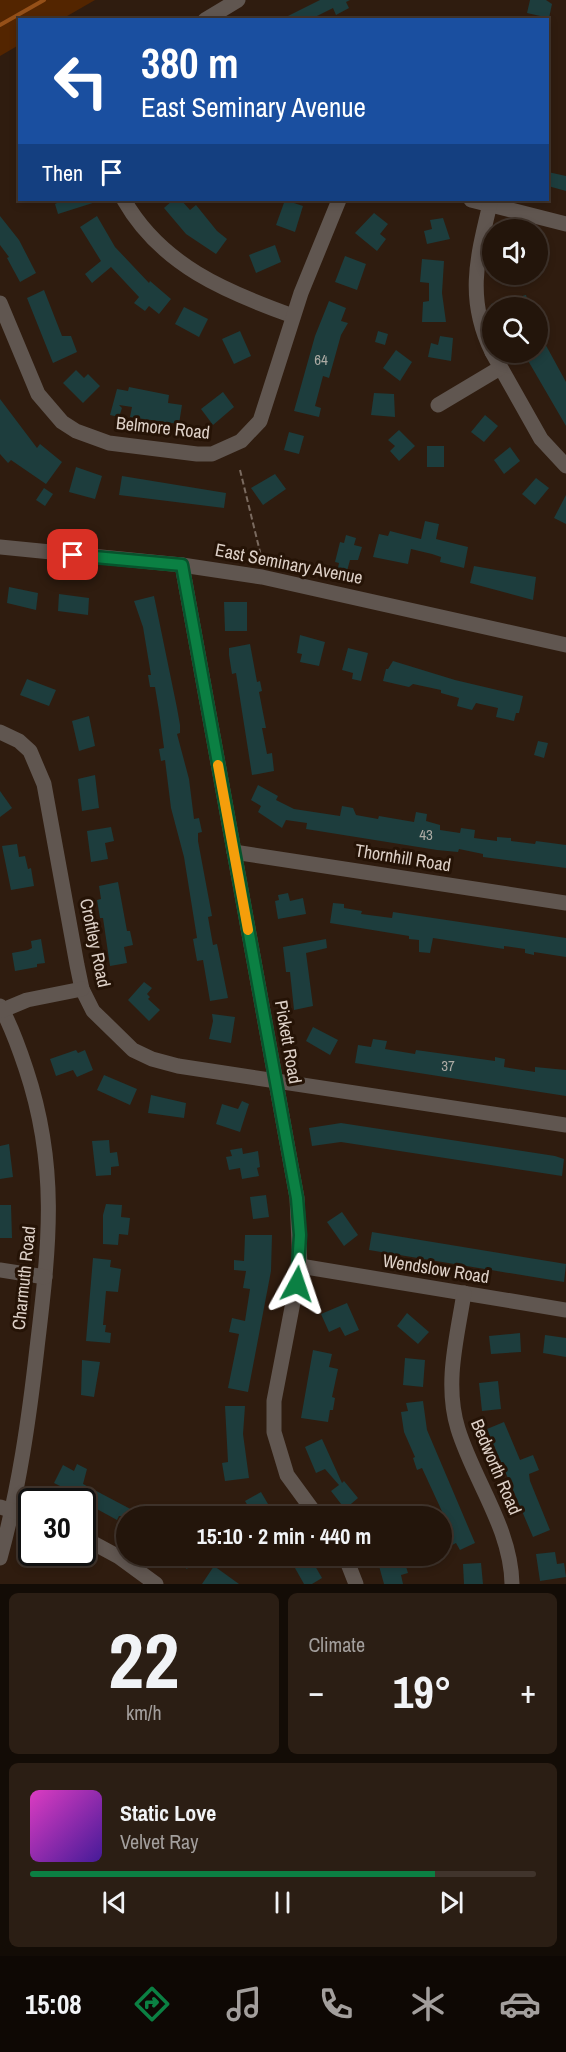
<!DOCTYPE html>
<meta charset="utf-8">
<style>
:root{--surface:#23150b;--page:#2b1e14;--text:#f1f3f6;--muted:#a39f9d;--line:#40342c;--accent:#0b8043}
body{margin:0;font-family:"Archivo Narrow",sans-serif;background:var(--page);color:var(--text);height:100vh;display:flex;flex-direction:column;font-size:22px;white-space:nowrap}
*{box-sizing:border-box;margin:0}
p{font-size:20px;color:var(--muted)}
.icon{flex:none;width:33px;height:33px;fill:none;stroke:currentColor;stroke-width:2;stroke-linecap:round;stroke-linejoin:round}
.map{position:relative;height:1584px;overflow:hidden}
.side{display:flex;flex-direction:column;gap:9px;padding:9px;background:#130c06;flex:1}
.side>*{flex:none}
.guide{position:absolute;left:18px;top:18px;width:531px;height:183px;border-radius:0px;box-shadow:0 3px 9px #0003,0 0 0 2px var(--line);background:#1a4fa0;color:#fff;overflow:hidden}
.fabs{position:absolute;left:482px;top:219px;display:grid;gap:12px}
.fabs a{display:grid;place-items:center;width:66px;height:66px;border-radius:50%;background:var(--surface);box-shadow:0 3px 9px #0003,0 0 0 2px var(--line);font-size:30px}
.speed{position:absolute;left:18px;top:1488px;display:flex;gap:12px;font-size:30px;font-weight:700;text-align:center}
.speed>*{display:grid;place-content:center;width:78px;height:78px;border-radius:50%;background:var(--surface);box-shadow:0 3px 9px #0003,0 0 0 2px var(--line);line-height:1}
.speed .limit{border:3px solid #111;border-radius:9px;background:#fff;color:#111}
.pin{position:absolute;display:grid;place-items:center;width:51px;height:51px;color:#fff;margin:-26px;border-radius:12px;box-shadow:0 3px 9px #0006}
.me{position:absolute;width:66px;margin:-33px;rotate:5deg;stroke-linejoin:round;filter:drop-shadow(0 0 4px #0008)}
.turn{display:flex;align-items:center;gap:21px;height:126px;padding:0 24px;font-size:27px}
.turn .icon{width:78px;height:78px;stroke-width:2.5}
.turn b{display:block;font-size:42px;line-height:51px}
.then{display:flex;align-items:center;height:57px;padding:0 24px;background:#0003;gap:12px;font-size:22px}
.big{font-size:45px;font-weight:700;line-height:1.1}
.side .tile{flex:1;display:flex;flex-direction:column;justify-content:center;gap:9px;min-width:0;padding:0 21px;border-radius:9px;background:var(--page)}
.side .dial{align-items:center;gap:0}
.dial b{font-size:78px;line-height:1}
.song{display:flex;align-items:center;gap:18px}
.cover{width:72px;height:72px;border-radius:9px;background:linear-gradient(135deg,hsl(310 70% 55%),hsl(260 70% 35%))}
.played{height:6px;border-radius:3px;background:linear-gradient(90deg,var(--accent) 80%,var(--line) 80%)}
.keys{display:flex;justify-content:space-around;direction:ltr}
.heat{display:flex;justify-content:space-between;align-items:center;font-size:33px;direction:ltr}
.side .tiles{flex:1;display:grid;gap:9px;grid-template-columns:1fr 1fr}
.tile:last-child{grid-column:span 2}
.trip{position:absolute;left:116px;top:1506px;width:336px;height:60px;border-radius:30px;background:var(--surface);box-shadow:0 3px 9px #0003,0 0 0 2px var(--line);font-weight:700;line-height:60px;text-align:center}
.menu{display:flex;height:96px;justify-content:space-around;align-items:center;background:#0e0804;color:var(--muted)}
.menu .icon{width:42px;height:42px}
.menu .selected{color:var(--accent)}
.menu b{font-size:27px;color:var(--text)}
.map>svg:first-child{display:block}
.green{fill:#532500}
.lines{fill:none;stroke-linecap:round;stroke-linejoin:round}
.stream{stroke:#955018;stroke-width:4}
.building{fill:#1d3d3d}
.path{stroke:#7a6a5f;stroke-width:2;stroke-dasharray:6 3;stroke-linecap:butt}
.minor{stroke:#605650;stroke-width:15}
.route-casing{stroke:#07532c;stroke-width:15}
.route{stroke:#0b8043;stroke-width:10}
.slow{stroke:#f59e0b;stroke-width:10}
.labels{text-anchor:middle;stroke-width:6;stroke-linejoin:round;paint-order:stroke}
.number-label{font-size:15px;fill:#adaba4}
.street-label{font-size:18px;fill:#ddd0c7;stroke:#251306}
</style>
<div class="map">
<svg width="566" height="1584" viewBox="0 0 566 1584">
<rect width="100%" height="100%" fill="#2f1c0f"/>
<polygon class="green" points="0,0 95,0 62,19 20,20 19,45 0,56"/>
<g class="lines">
<polyline class="stream" points="0,25 44,0"/>
</g>
<g class="building">
<polygon points="320,0 350,0 346,2 349,8 336,15 333,8 309,20 280,20"/>
<polygon points="530,0 546,0 552,4 549,18 527,13"/>
<polygon points="548,172 566,176 566,191 548,186"/>
<polygon points="63,200 99,200 99,201 58,214 55,204"/>
<polygon points="173,200 181,200 190,210 196,205 217,231 227,239 216,254 186,234 164,208"/>
<polygon points="285,200 303,206 295,232 276,225"/>
<polygon points="374,213 388,224 380,234 386,239 377,251 355,233"/>
<polygon points="0,216 19,240 36,273 20,282 7,258 9,257 0,245"/>
<polygon points="97,216 115,247 149,283 150,281 171,299 159,314 149,306 145,311 134,303 139,297 111,267 92,283 85,274 101,261 80,227"/>
<polygon points="443,218 450,239 427,244 424,231 432,229 430,220"/>
<polygon points="275,245 281,262 256,273 249,255"/>
<polygon points="345,256 366,264 357,290 335,282"/>
<polygon points="422,259 444,261 442,293 446,322 422,322 423,302 429,301 429,283 420,282"/>
<polygon points="44,290 62,336 71,336 77,352 53,363 27,298"/>
<polygon points="526,295 530,308 492,308 491,304"/>
<polygon points="329,301 346,308 341,321 348,323 341,335 329,378 323,376 315,406 321,408 319,417 294,411 315,336"/>
<polygon points="184,307 208,319 199,337 175,324"/>
<polygon points="537,329 566,382 566,426 523,352 537,352"/>
<polygon points="240,331 251,356 234,364 222,339"/>
<polygon points="378,331 388,334 385,345 375,342"/>
<polygon points="440,336 453,338 451,361 428,357 431,343 438,345"/>
<polygon points="396,350 412,362 400,381 383,368"/>
<polygon points="76,370 84,378 88,374 100,386 83,403 63,383"/>
<polygon points="129,387 169,395 168,403 182,405 179,424 130,417 132,407 119,405 122,408 119,417 110,415 117,389 128,391"/>
<polygon points="223,392 234,407 213,425 201,409"/>
<polygon points="374,393 394,394 395,417 371,415"/>
<polygon points="0,399 37,448 40,444 62,462 46,484 11,460 8,463 0,454"/>
<polygon points="485,415 498,426 484,442 471,432"/>
<polygon points="399,430 415,446 399,461 390,451 395,446 388,440"/>
<polygon points="289,432 304,436 299,454 284,450"/>
<rect x="427" y="446" width="17" height="21"/>
<polygon points="510,447 520,461 504,474 494,460"/>
<polygon points="76,467 102,476 95,499 69,492"/>
<polygon points="275,474 286,489 263,505 251,488"/>
<polygon points="122,476 226,493 224,508 119,495"/>
<polygon points="536,478 549,488 535,505 522,494"/>
<polygon points="44,488 53,494 45,506 36,500"/>
<polygon points="566,495 566,524 554,518"/>
<polygon points="425,521 439,524 436,539 468,547 464,568 440,562 441,557 432,554 411,549 408,564 373,557 379,534 388,536 390,531 421,539"/>
<polygon points="346,535 356,538 354,545 362,547 358,560 350,560 347,571 338,568 339,563 335,562 340,542 344,543"/>
<polygon points="474,566 536,577 533,600 470,583"/>
<polygon points="9,587 38,593 36,610 7,603"/>
<polygon points="59,594 89,598 88,615 58,611"/>
<polygon points="154,596 177,708 180,725 180,733 177,734 189,779 194,819 199,818 202,832 198,833 198,841 212,916 208,917 213,945 217,944 228,998 210,1001 203,960 197,961 193,939 197,938 184,857 171,808 165,760 161,761 159,749 164,748 159,711 155,687 150,687 148,675 151,675 143,627 134,601"/>
<polygon points="224,602 247,602 247,631 225,631"/>
<polygon points="300,635 325,642 319,666 300,662 302,654 297,653"/>
<polygon points="250,644 257,682 260,681 262,691 259,692 266,728 262,728 267,754 272,753 274,771 252,775 236,673 232,674 229,655 229,648"/>
<polygon points="348,648 368,653 361,681 352,679 353,673 342,670"/>
<polygon points="393,661 455,680 523,696 519,713 516,713 514,721 496,717 498,708 476,703 472,710 457,706 459,698 441,693 441,690 413,684 409,687 383,681 386,669 388,669"/>
<polygon points="27,679 56,690 49,706 20,695"/>
<polygon points="89,716 95,746 79,751 72,721"/>
<polygon points="538,741 548,743 544,758 534,755"/>
<polygon points="95,775 99,808 82,811 78,779"/>
<polygon points="258,785 278,796 276,800 294,809 340,816 342,806 353,808 356,815 378,819 379,816 414,822 416,812 427,814 426,821 440,825 440,830 460,833 461,828 475,830 474,838 497,841 497,837 511,838 511,841 535,844 536,841 566,845 566,868 483,857 483,854 459,849 458,852 437,850 306,829 307,823 286,820 282,828 258,812 261,806 251,800"/>
<polygon points="0,791 12,808 0,817"/>
<polygon points="111,827 114,841 105,843 108,859 91,862 87,831"/>
<polygon points="17,844 19,857 25,856 28,869 31,868 34,886 11,890 2,846"/>
<polygon points="118,882 127,931 130,931 133,945 124,947 127,963 110,966 103,918 100,918 97,900 101,899 99,886"/>
<polygon points="288,893 290,901 303,898 306,914 278,919 275,901 279,900 278,895"/>
<polygon points="333,903 344,904 344,908 362,911 361,914 392,918 393,912 566,938 566,957 534,952 534,955 525,953 525,949 504,946 504,949 433,938 430,953 419,952 419,940 409,939 409,936 330,923"/>
<polygon points="41,939 45,963 37,964 37,967 15,971 12,953 28,950 32,948 31,941"/>
<polygon points="326,939 327,948 306,953 313,1006 294,1010 290,972 286,972 283,947"/>
<polygon points="144,982 152,988 147,994 150,997 148,999 160,1010 149,1021 128,1000"/>
<polygon points="212,1014 235,1017 231,1043 209,1039 213,1021"/>
<polygon points="313,1027 338,1040 330,1055 306,1041"/>
<polygon points="373,1039 387,1041 385,1049 415,1054 416,1050 495,1061 495,1057 505,1059 504,1067 535,1072 535,1067 566,1070 566,1096 355,1063 358,1045 371,1047"/>
<polygon points="76,1050 78,1053 85,1050 93,1070 77,1077 73,1070 56,1076 50,1059"/>
<polygon points="104,1075 137,1089 130,1105 97,1090"/>
<polygon points="151,1095 186,1103 184,1118 148,1113"/>
<polygon points="242,1101 249,1104 240,1132 216,1124 222,1104 238,1109"/>
<polygon points="341,1123 555,1156 564,1159 562,1176 341,1142 312,1146 309,1128"/>
<polygon points="109,1140 110,1153 117,1152 119,1166 111,1167 111,1175 96,1176 92,1141"/>
<polygon points="9,1144 13,1177 0,1179 0,1146"/>
<polygon points="242,1148 243,1154 258,1151 260,1167 257,1168 259,1176 242,1179 240,1168 229,1170 226,1157 232,1156 230,1150"/>
<polygon points="266,1195 269,1217 253,1219 250,1197"/>
<polygon points="106,1204 122,1205 121,1217 130,1218 128,1235 119,1234 118,1245 103,1244 103,1215"/>
<polygon points="0,1205 11,1205 12,1238 0,1238"/>
<polygon points="342,1212 358,1235 344,1246 327,1222"/>
<polygon points="372,1232 566,1264 564,1282 369,1250"/>
<polygon points="245,1235 272,1235 271,1271 248,1392 228,1388 239,1334 229,1332 232,1318 245,1321 250,1289 243,1288 246,1271 234,1270 234,1260 244,1261"/>
<polygon points="93,1258 111,1260 110,1267 121,1269 118,1292 106,1291 103,1325 106,1325 105,1332 111,1333 110,1343 86,1341"/>
<polygon points="347,1303 359,1330 345,1336 340,1327 329,1332 321,1314"/>
<polygon points="407,1313 429,1332 418,1344 397,1326"/>
<polygon points="520,1333 521,1352 491,1354 489,1336"/>
<polygon points="545,1335 566,1338 566,1357 543,1353"/>
<polygon points="313,1350 332,1354 329,1367 338,1369 332,1397 335,1398 333,1410 330,1410 328,1422 301,1418"/>
<polygon points="405,1358 425,1360 423,1387 403,1385"/>
<polygon points="82,1360 100,1362 94,1397 81,1395"/>
<polygon points="498,1381 501,1409 482,1411 479,1383"/>
<polygon points="423,1401 427,1430 475,1543 460,1550 456,1543 450,1546 446,1536 452,1533 422,1468 417,1470 413,1458 415,1457 404,1432 401,1412 408,1411 406,1403"/>
<polygon points="225,1406 245,1406 243,1434 249,1478 225,1481 222,1463 228,1462"/>
<polygon points="504,1422 520,1460 533,1455 539,1470 529,1474 530,1481 550,1530 533,1537 487,1429"/>
<polygon points="322,1439 342,1483 344,1481 358,1498 345,1509 331,1491 339,1485 325,1469 316,1473 305,1447"/>
<polygon points="77,1464 87,1469 83,1484 138,1513 144,1504 163,1516 119,1516 117,1520 62,1490 64,1488 54,1483 63,1465 74,1471"/>
<polygon points="261,1492 272,1511 263,1516 254,1516 245,1501"/>
<polygon points="555,1552 557,1564 564,1563 566,1577 540,1581 536,1554"/>
<polygon points="169,1556 197,1556 187,1569"/>
<polygon points="311,1559 322,1578 312,1584 304,1584 295,1568"/>
<polygon points="404,1560 408,1573 401,1575 403,1584 384,1584 379,1566"/>
<polygon points="481,1563 483,1584 464,1584 463,1564"/>
<polygon points="214,1566 239,1584 202,1584"/>
</g>
<g class="lines">
<polyline class="path" points="240,470 263,564"/>
<g class="minor">
<polyline points="205,20 238,0"/>
<path d="M124,200C161,265 226,292 293,316"/>
<polyline points="471,200 566,224"/>
<path d="M490,204C477,258 466,299 492,352"/>
<polyline points="0,303 38,394 62,422 76,431 109,443 197,454 212,454 241,441 260,421 301,293 339,200"/>
<polyline points="492,352 541,439 566,466"/>
<polyline points="438,405 500,368"/>
<polyline points="0,547 182,565 262,577 566,645"/>
<polyline points="182,565 297,1198 300,1266 274,1401 274,1432 287,1475 317,1516"/>
<polyline points="0,732 19,741 30,751 44,784 77,965 82,989 93,1011 133,1050 152,1059 178,1066 566,1125"/>
<polyline points="234,852 566,903"/>
<path d="M0,1006C11,1025 19,1048 26,1069C59,1168 49,1247 37,1348C29,1419 19,1489 0,1558"/>
<polyline points="3,1010 27,1000 82,989"/>
<polyline points="300,1266 566,1310"/>
<polyline points="0,1270 45,1277"/>
<path d="M464,1293C457,1338 444,1384 458,1429C474,1481 511,1528 512,1584"/>
<polyline points="0,1507 32,1517"/>
<polyline points="82,1537 119,1557 156,1584"/>
<polyline points="345,1556 356,1584"/>
</g>
</g>
<g class="lines">
<defs>
<polyline id="route" points="73,555 182,565 297,1198 300,1235 297,1284"/>
</defs>
<use href="#route" class="route-casing"/>
<use href="#route" class="route"/>
<polyline class="slow" points="218,765 248,930"/>
</g>
<g class="labels">
<g class="number-label">
<text x="321" y="365">64</text>
<text x="426" y="840">43</text>
<text x="448" y="1071">37</text>
</g>
<g class="street-label">
<text transform="translate(163 428) rotate(6)" y="6">Belmore Road</text>
<text transform="translate(289 564) rotate(11)" y="6">East Seminary Avenue</text>
<text transform="translate(403 858) rotate(9)" y="6">Thornhill Road</text>
<text transform="translate(95 943) rotate(78)" y="6">Croftley Road</text>
<text transform="translate(288 1042) rotate(80)" y="6">Pickett Road</text>
<text transform="translate(436 1269) rotate(9)" y="6">Wendslow Road</text>
<text transform="translate(24 1278) rotate(-84)" y="6">Charmuth Road</text>
<text transform="translate(496 1467) rotate(67)" y="6">Bedworth Road</text>
</g>
</g>
</svg>
<div class="fabs">
<a><svg class="icon" aria-label="sound" viewBox="0 0 24 24"><path d="M4 9h4l5-4v14l-5-4H4zM17 9q2 3 0 6"/></svg></a>
<a><svg class="icon" aria-label="search" viewBox="0 0 24 24"><circle cx="10" cy="10" r="6"/><path d="M15 15l6 6"/></svg></a>
</div>
<div class="speed"><div class="limit">30</div></div>
<div class="pin" style="left:73px;top:555px;background:#d93025"><svg class="icon" aria-label="arrive" viewBox="0 0 24 24"><path d="M6 21V4h12l-3 4 3 4H6"/></svg></div>
<svg class="me" style="left:297px;top:1284px" viewBox="-20 -20 40 40"><path d="M0-17L14 15 0 8-14 15z" fill="#0b8043" stroke="#fff" stroke-width="4"/></svg>
<div class="trip">15:10 · 2 min · 440 m</div>
<div class="guide">
<div class="turn"><svg class="icon" aria-label="left" viewBox="0 0 24 24"><path d="M17 20v-9H6M10 6l-5 5 5 5"/></svg><div><b>380 m</b>East Seminary Avenue</div></div>
<div class="then">Then<svg class="icon" aria-label="arrive" viewBox="0 0 24 24"><path d="M6 21V4h12l-3 4 3 4H6"/></svg></div>
</div>
</div>
<section class="side">
<div class="tiles">
<div class="tile dial"><b>22</b><p>km/h</p></div>
<div class="tile"><p>Climate</p>
<div class="heat"><a>−</a><b class="big">19°</b><a>+</a></div>
</div>
<div class="tile">
<div class="song"><i class="cover"></i><div><b>Static Love</b><p>Velvet Ray</p></div></div>
<div class="played"></div>
<div class="keys"><svg class="icon" aria-label="previous" viewBox="0 0 24 24"><path d="M18 5L8 12l10 7zM5 5v14"/></svg><svg class="icon" aria-label="pause" viewBox="0 0 24 24"><path d="M8 5v14M16 5v14"/></svg><svg class="icon" aria-label="next" viewBox="0 0 24 24"><path d="M6 5l10 7-10 7zM19 5v14"/></svg></div>
</div>
</div>
</section>
<nav class="menu">
<b>15:08</b>
<svg class="icon selected" aria-label="directions" viewBox="0 0 24 24"><path d="M12 3l9 9-9 9-9-9zM9 14v-3h6M13 9l2 2-2 2"/></svg>
<svg class="icon" aria-label="music" viewBox="0 0 24 24"><path d="M9 18V5l10-2v13"/><circle cx="6" cy="18" r="3"/><circle cx="16" cy="16" r="3"/></svg>
<svg class="icon" aria-label="phone" viewBox="0 0 24 24"><path d="M5 4h4l2 5-3 2q2 4 5 5l2-3 5 2v4C11 20 4 13 5 4z"/></svg>
<svg class="icon" aria-label="climate" viewBox="0 0 24 24"><path d="M12 3v18M4 7l16 10M4 17L20 7"/></svg>
<svg class="icon" aria-label="car" viewBox="0 0 24 24"><path d="M5 17H2v-5l4-1 3-4h7l3 4 3 1v5h-3M9 17h6M6 11h13"/><circle cx="7" cy="17" r="2"/><circle cx="17" cy="17" r="2"/></svg>
</nav>
